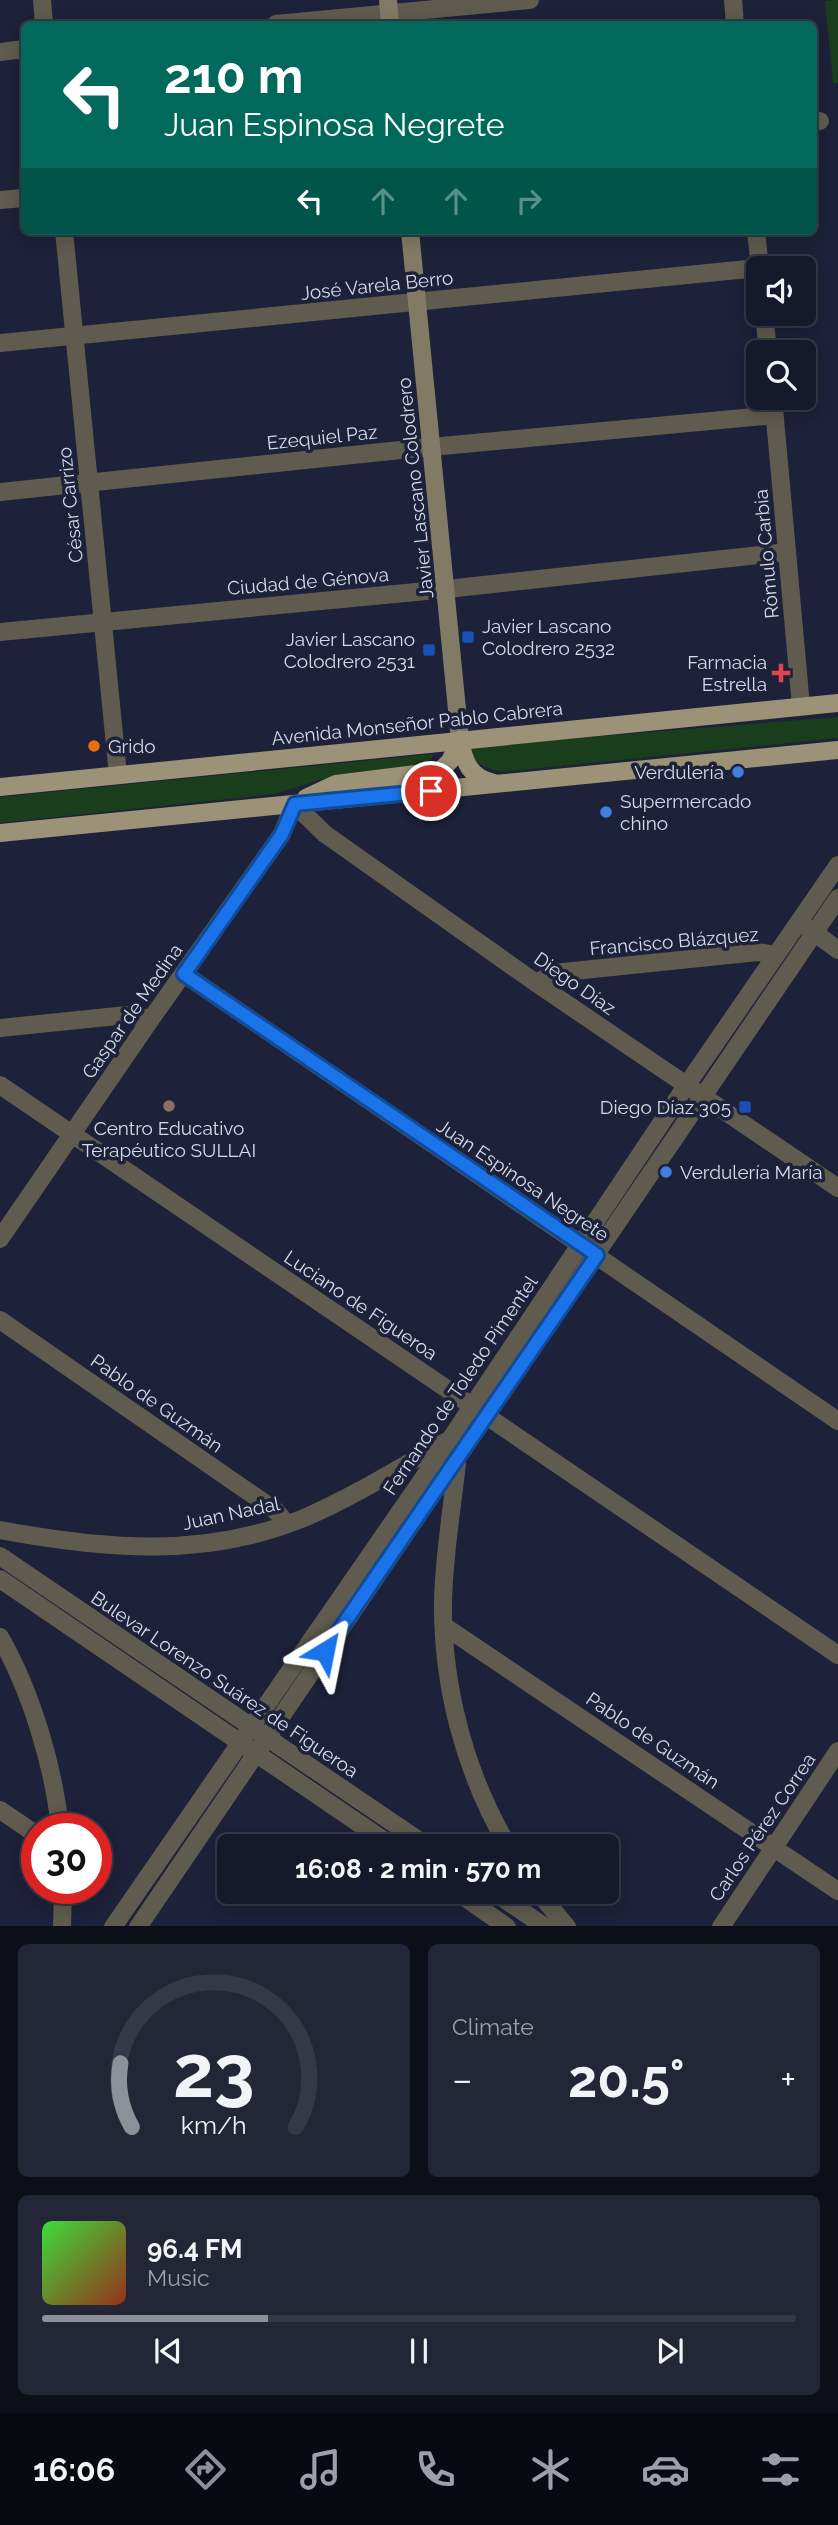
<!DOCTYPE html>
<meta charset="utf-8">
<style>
:root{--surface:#16192b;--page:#232637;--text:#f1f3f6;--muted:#9ea0a9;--line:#353847;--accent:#8c9099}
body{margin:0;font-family:Raleway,sans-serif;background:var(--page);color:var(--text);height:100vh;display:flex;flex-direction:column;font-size:26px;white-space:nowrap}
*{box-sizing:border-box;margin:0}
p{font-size:23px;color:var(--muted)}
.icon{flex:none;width:38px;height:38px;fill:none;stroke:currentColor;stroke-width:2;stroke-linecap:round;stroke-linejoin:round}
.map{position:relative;height:1926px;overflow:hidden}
.panel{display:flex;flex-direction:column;gap:18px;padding:18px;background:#0c0e18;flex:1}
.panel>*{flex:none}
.top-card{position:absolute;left:21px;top:21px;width:796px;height:214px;border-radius:10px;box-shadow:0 4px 18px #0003,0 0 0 2px var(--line);background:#00695c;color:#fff;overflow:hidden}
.fabs{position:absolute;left:746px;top:256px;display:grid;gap:14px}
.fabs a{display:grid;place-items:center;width:70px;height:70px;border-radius:10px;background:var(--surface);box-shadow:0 4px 18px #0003,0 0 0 2px var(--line);font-size:35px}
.speed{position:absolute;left:21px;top:1813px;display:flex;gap:14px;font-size:35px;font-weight:700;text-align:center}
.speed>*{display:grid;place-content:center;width:91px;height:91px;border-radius:50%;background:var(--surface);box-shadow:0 4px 18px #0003,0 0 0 2px var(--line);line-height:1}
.speed .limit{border:10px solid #d22;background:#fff;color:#111}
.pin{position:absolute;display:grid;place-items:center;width:60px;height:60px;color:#fff;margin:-30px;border:4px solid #fff;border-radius:50%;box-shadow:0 2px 7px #0007}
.me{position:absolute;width:77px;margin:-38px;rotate:35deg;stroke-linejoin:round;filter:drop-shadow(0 0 5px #0008)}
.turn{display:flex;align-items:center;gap:24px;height:147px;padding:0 28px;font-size:32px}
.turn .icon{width:91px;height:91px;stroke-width:2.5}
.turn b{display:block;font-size:49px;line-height:60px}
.lanes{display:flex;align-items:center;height:66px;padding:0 28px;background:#0003;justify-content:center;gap:35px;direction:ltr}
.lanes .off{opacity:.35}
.big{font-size:52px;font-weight:700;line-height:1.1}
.panel .widget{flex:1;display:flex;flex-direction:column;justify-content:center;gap:10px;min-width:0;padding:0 24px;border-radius:10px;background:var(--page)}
.panel .dial{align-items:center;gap:0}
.dial svg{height:182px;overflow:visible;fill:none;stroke:var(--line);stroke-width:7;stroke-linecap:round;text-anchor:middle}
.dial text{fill:var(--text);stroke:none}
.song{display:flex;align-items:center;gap:21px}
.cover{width:84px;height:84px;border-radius:10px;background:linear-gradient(135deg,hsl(120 70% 55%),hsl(10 70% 35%))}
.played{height:7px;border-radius:4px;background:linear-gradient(90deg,var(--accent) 30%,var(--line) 30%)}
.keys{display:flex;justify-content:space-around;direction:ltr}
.heat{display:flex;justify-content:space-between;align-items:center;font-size:38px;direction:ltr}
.panel .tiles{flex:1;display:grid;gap:18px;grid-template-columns:1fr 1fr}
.widget:last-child{grid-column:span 2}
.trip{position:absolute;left:217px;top:1834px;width:402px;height:70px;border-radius:10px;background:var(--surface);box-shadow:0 4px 18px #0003,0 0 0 2px var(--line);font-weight:700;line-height:70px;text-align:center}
.menu{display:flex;height:112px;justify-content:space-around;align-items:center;background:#090a11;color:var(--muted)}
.menu .icon{width:49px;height:49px}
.menu .on{color:var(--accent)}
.menu b{font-size:32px;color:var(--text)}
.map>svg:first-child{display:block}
.green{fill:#1a3d1b}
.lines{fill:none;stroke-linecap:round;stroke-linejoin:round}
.street{stroke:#5f5b4e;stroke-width:18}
.secondary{stroke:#817a65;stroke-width:18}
.primary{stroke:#9b9277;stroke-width:18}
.route-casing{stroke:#114b97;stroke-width:18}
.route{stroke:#1a73e8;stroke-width:12}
.transit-dot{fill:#1a4fb4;stroke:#1d2139;stroke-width:2.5}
.health-dot{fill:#e0444e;stroke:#1d2139;stroke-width:2.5}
.food-dot{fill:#e8710a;stroke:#1d2139;stroke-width:2.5}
.shop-dot{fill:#3f7fe0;stroke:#1d2139;stroke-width:2.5}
.education-dot{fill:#8d6e63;stroke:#1d2139;stroke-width:2.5}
.labels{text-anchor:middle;stroke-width:7;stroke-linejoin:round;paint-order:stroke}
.street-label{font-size:19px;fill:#d6daea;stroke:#1d2139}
.poi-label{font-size:19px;fill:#d6daea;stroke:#1d2139;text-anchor:start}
</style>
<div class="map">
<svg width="838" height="1927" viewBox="0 0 838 1927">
<rect width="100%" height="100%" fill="#1d2139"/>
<g class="green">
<polygon points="838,0 838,83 833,83 825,1"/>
<path d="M838,717V738L501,772C488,768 477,766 470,753L472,747L477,746Z"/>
<polygon points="432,754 433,757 423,766 334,776 274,794 0,823 0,797"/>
</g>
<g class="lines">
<g class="street">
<polyline points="42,0 44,24"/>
<polyline points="733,0 735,24"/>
<polyline points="276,24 530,0"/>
<polyline points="0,52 24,49"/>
<polyline points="814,121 820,121"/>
<polyline points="0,200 24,198"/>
<polyline points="64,231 118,775"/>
<polyline points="756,231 760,268"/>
<polyline points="764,313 768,352"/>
<polyline points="0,343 758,268"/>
<polyline points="773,397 801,706"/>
<polyline points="0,492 410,449 774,415"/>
<polyline points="0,632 447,589 787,552"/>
<polyline points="805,926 838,950"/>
<polyline points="184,974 838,1421"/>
<polyline points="536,983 554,973 758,952 775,955"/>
<polyline points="0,1028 127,1015 151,1019"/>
<polyline points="0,1085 838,1655"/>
<polyline points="0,1239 151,1019 282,834 294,804 325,834 536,983 838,1188"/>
<polyline points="0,1320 276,1511 287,1524"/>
<path d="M457,1463C452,1509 444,1555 443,1601C442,1686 465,1773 508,1846"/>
<path d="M0,1530C103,1549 204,1559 304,1518C353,1497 399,1468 445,1442"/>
<polyline points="0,1556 427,1846"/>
<polyline points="0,1579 392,1846"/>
<polyline points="444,1626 838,1891"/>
<path d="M0,1637C31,1691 54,1767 60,1829"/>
<polyline points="0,1810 37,1835"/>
<polyline points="457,1892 507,1927"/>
<polyline points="494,1892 545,1927"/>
<polyline points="538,1892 567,1927"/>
<polyline points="62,1927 63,1888"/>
<polyline points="113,1927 451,1438 686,1086 838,865"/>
<polyline points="138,1927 838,898"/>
<polyline points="721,1927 838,1751"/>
</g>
<g class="secondary">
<polyline points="388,0 390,24"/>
<polyline points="410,231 460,740"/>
</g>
<g class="primary">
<path d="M460,740C464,762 470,778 494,783"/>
<polyline points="0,787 838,703"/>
<polyline points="306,798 336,784 440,771 450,761 460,740"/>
<polyline points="0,833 838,750"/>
</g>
</g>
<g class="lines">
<defs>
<polyline id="route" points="325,1651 597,1255 184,974 282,834 295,804 431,791"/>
</defs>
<use href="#route" class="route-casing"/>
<use href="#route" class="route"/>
</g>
<g class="transit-dot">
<rect x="461" y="630" width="14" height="14" rx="3.5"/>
<rect x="422" y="643" width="14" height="14" rx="3.5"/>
<rect x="738" y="1100" width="14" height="14" rx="3.5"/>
</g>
<path class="health-dot" d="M777.5 662.5h7v7h7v7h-7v7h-7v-7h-7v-7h7z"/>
<circle class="food-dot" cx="94" cy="746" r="7"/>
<g class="shop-dot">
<circle cx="738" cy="772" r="7"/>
<circle cx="606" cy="812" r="7"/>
<circle cx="666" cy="1172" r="7"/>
</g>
<circle class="education-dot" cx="169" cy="1106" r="7"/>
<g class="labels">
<g class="street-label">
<text transform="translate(377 285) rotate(-6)" y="7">José Varela Berro</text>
<text transform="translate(322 437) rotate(-6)" y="7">Ezequiel Paz</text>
<text transform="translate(415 488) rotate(-96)" y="7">Javier Lascano Colodrero</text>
<text transform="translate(70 505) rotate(-96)" y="7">César Carrizo</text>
<text transform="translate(766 554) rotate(-95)" y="7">Rómulo Carbia</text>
<text transform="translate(308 581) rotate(-5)" y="7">Ciudad de Génova</text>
<text transform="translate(417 723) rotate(-6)" y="7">Avenida Monseñor Pablo Cabrera</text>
<text transform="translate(674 941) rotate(-5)" y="7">Francisco Blázquez</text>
<text transform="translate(575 983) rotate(35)" y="7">Diego Díaz</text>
<text transform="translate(132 1011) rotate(-55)" y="7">Gaspar de Medina</text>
<text transform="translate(523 1180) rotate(34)" y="7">Juan Espinosa Negrete</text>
<text transform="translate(361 1305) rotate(34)" y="7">Luciano de Figueroa</text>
<text transform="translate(460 1385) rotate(-56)" y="7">Fernando de Toledo Pimentel</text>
<text transform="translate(157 1403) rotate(35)" y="7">Pablo de Guzmán</text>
<text transform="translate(231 1513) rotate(-12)" y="7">Juan Nadal</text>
<text transform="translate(225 1684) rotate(34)" y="7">Bulevar Lorenzo Suárez de Figueroa</text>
<text transform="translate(653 1740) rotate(34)" y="7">Pablo de Guzmán</text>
<text transform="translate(762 1827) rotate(-56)" y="7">Carlos Pérez Correa</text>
</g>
<g class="poi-label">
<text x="482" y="633">Javier Lascano<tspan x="482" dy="22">Colodrero 2532</tspan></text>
<text x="415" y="646" text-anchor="end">Javier Lascano<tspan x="415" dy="22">Colodrero 2531</tspan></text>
<text x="767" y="669" text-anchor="end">Farmacia<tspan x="767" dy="22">Estrella</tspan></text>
<text x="108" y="753">Grido</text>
<text x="724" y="779" text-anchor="end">Verdulería</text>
<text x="620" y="808">Supermercado<tspan x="620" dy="22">chino</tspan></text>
<text x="731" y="1114" text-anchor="end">Diego Díaz 305</text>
<text x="169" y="1135" text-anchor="middle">Centro Educativo<tspan x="169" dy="22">Terapéutico SULLAI</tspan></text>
<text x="680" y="1179">Verdulería María</text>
</g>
</g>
</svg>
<div class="fabs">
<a><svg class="icon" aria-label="sound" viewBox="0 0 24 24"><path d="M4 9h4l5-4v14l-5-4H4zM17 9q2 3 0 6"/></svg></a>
<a><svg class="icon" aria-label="search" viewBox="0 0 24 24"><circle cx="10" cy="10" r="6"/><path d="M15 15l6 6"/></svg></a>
</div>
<div class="speed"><div class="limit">30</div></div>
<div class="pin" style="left:431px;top:791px;background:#d93025"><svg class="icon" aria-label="arrive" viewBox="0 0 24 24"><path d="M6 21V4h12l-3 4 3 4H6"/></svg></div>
<svg class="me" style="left:325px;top:1651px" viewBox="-20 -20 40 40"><path d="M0-17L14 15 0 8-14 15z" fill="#1a73e8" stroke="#fff" stroke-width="4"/></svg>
<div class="trip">16:08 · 2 min · 570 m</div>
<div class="top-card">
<div class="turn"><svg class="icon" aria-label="left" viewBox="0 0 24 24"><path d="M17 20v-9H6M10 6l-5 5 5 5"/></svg><div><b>210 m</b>Juan Espinosa Negrete</div></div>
<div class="lanes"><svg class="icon" aria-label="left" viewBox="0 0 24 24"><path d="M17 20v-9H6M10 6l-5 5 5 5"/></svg><svg class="icon off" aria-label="ahead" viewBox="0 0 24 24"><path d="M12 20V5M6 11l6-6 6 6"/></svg><svg class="icon off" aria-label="ahead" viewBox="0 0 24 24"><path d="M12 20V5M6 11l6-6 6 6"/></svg><svg class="icon off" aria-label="right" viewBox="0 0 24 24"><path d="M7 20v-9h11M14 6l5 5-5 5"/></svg></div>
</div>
</div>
<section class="panel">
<div class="tiles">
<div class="widget dial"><svg viewBox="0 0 100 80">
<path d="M14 69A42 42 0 1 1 86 69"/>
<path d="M14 69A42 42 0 0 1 9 41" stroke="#8c9099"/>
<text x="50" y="56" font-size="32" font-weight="700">23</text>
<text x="50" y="72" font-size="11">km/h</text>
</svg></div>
<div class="widget"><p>Climate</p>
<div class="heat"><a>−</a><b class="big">20.5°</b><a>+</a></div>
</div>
<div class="widget">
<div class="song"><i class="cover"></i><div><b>96.4 FM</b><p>Music</p></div></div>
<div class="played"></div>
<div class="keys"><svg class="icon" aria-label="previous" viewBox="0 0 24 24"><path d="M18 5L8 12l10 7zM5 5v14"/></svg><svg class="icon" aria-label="pause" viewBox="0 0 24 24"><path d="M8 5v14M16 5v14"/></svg><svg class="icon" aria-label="next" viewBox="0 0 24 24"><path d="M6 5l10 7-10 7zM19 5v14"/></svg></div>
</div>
</div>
</section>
<nav class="menu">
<b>16:06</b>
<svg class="icon on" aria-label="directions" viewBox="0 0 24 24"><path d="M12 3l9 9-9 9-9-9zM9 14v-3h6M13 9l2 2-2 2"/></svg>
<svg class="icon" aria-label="music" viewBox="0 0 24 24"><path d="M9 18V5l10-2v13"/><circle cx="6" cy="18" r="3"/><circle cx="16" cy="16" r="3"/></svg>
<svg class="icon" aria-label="phone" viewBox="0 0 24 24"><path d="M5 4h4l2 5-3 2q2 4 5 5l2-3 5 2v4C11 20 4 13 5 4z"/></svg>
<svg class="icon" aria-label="climate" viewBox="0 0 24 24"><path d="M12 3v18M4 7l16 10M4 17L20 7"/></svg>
<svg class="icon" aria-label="car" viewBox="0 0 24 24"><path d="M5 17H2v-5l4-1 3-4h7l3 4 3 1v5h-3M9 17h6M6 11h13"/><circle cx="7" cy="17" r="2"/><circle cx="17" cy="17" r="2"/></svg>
<svg class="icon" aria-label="filters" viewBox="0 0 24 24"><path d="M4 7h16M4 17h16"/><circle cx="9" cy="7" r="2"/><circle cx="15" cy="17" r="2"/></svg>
</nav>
